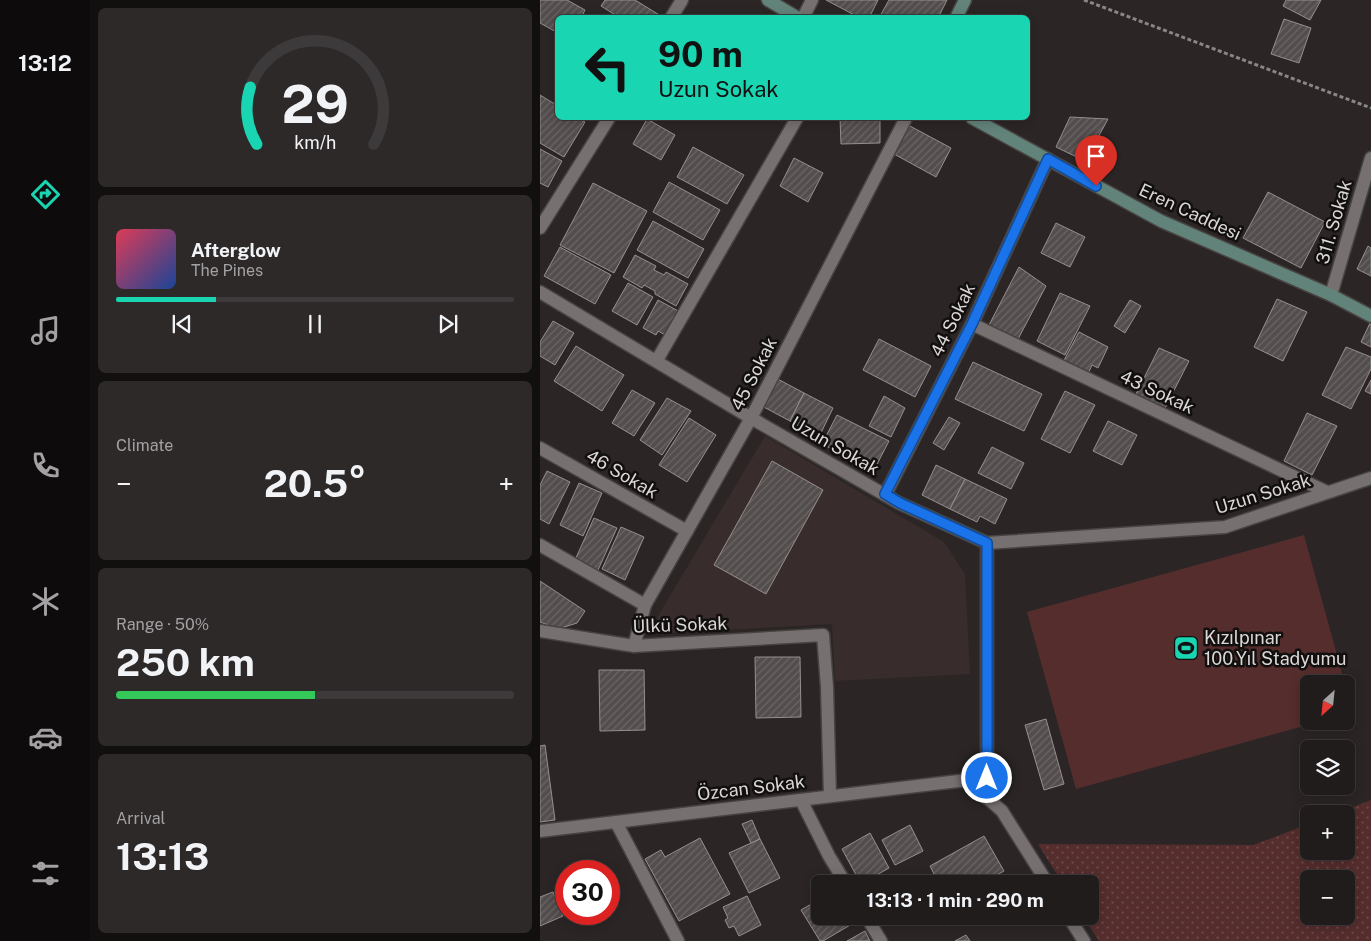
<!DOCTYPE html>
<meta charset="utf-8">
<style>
:root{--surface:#201c1c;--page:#2d2929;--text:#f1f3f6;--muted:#a2a1a3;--line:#3d3a3b;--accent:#19d5b2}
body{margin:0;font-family:"Public Sans",sans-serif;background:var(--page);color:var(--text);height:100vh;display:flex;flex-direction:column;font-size:19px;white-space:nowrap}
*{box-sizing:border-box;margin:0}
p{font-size:16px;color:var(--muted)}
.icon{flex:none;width:28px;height:28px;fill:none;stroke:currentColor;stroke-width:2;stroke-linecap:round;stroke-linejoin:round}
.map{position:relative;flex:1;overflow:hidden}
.sheet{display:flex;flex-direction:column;gap:8px;padding:8px;background:#120f0f;width:450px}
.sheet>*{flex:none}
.top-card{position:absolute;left:15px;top:15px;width:475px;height:105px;border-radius:8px;box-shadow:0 2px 12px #0003,0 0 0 1px var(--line);background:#19d5b2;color:#111;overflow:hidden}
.needle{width:32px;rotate:207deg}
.tools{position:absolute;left:760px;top:675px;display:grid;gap:10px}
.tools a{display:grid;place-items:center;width:55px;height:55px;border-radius:8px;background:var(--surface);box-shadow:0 2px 12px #0003,0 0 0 1px var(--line);font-size:25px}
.speed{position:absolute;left:15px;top:860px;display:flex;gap:10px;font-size:25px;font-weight:700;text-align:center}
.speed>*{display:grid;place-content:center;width:65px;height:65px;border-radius:50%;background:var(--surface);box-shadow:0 2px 12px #0003,0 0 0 1px var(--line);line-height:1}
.speed .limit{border:8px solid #d22;background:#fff;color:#111}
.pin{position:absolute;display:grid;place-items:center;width:42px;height:42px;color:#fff;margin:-51px -21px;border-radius:50% 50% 50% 0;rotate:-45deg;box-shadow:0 0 5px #0007}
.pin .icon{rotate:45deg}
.me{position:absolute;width:55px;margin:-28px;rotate:0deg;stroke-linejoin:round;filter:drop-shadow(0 0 4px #0008)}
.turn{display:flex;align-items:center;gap:18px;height:105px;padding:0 20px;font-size:22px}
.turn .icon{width:65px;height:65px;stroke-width:2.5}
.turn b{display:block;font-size:35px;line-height:42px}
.big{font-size:38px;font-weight:700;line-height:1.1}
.sheet .widget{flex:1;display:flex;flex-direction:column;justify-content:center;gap:8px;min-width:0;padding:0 18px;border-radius:8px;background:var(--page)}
.sheet .dial{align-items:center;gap:0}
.dial svg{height:130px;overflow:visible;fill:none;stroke:var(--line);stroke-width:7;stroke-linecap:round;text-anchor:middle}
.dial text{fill:var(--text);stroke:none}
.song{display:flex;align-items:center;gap:15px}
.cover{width:60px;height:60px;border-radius:8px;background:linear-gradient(135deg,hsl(350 70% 55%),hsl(220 70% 35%))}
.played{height:5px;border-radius:2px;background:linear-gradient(90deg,var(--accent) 25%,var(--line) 25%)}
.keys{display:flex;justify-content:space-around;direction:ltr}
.heat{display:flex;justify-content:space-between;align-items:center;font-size:28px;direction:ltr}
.charge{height:8px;border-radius:4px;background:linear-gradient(90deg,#34c759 50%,var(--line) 0)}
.trip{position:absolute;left:271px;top:875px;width:288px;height:50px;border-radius:8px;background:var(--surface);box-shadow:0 2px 12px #0003,0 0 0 1px var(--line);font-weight:700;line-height:50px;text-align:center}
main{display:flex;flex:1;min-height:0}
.tab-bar{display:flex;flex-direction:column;width:90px;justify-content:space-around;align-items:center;background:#0d0b0b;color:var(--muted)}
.tab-bar .icon{width:35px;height:35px}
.tab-bar .selected{color:var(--accent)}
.tab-bar b{font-size:22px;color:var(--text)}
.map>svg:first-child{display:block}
.built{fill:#382c2c}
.grass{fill:url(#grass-dots);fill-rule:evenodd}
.pitch{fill:#552d2d}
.building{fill:url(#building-hatch);stroke:#968f8f}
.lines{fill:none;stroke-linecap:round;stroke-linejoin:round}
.street-casing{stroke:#474342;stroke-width:15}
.secondary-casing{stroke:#474342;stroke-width:15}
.path{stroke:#8a8685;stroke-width:3;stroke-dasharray:4 2.5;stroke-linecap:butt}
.street{stroke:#767070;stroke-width:12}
.secondary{stroke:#62837a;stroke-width:12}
.route-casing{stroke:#114b97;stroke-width:12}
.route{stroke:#1a73e8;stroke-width:9}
.labels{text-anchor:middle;stroke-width:5;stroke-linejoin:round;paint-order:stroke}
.street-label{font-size:18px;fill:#dbd7d7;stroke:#120f0f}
.poi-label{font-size:18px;fill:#dbd7d7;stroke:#120f0f;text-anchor:start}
</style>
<main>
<nav class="tab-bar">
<b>13:12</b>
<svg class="icon selected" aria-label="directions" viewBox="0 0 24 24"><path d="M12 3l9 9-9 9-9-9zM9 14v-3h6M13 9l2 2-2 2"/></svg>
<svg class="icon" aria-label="music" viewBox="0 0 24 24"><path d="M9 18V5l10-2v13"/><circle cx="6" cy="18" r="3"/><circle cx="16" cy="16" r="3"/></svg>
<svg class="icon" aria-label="phone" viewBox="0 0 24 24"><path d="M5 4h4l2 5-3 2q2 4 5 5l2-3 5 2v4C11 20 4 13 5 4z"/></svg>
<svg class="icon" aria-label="climate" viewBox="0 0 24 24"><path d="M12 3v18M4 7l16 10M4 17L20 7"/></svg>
<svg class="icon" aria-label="car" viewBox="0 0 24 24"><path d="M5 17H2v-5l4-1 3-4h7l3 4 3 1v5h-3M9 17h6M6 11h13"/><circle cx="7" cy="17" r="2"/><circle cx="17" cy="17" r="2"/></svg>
<svg class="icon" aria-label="filters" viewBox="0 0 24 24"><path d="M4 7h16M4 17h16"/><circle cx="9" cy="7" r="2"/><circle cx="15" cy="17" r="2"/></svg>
</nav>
<section class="sheet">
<div class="widget dial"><svg viewBox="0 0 100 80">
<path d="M14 69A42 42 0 1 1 86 69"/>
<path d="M14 69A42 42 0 0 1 10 34" stroke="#19d5b2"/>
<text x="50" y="56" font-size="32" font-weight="700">29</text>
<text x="50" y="72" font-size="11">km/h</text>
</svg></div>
<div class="widget">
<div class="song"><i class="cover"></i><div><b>Afterglow</b><p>The Pines</p></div></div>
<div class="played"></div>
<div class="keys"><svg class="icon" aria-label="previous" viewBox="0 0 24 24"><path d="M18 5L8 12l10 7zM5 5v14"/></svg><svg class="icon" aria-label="pause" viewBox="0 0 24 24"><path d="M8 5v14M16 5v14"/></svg><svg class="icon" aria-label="next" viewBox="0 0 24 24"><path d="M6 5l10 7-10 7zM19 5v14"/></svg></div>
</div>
<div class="widget"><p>Climate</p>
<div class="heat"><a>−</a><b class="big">20.5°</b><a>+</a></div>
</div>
<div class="widget"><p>Range · 50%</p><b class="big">250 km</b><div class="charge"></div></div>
<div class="widget"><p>Arrival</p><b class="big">13:13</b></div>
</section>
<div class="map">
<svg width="831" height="941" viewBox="0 0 831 941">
<defs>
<pattern id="grass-dots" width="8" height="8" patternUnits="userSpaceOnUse" patternTransform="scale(1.25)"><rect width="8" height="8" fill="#552d2d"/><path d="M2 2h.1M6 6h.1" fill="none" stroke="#6d4b4b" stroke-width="1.8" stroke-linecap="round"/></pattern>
<pattern id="building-hatch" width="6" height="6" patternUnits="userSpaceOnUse" patternTransform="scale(1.25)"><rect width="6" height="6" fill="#534d4d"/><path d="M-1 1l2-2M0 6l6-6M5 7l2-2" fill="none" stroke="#6b6666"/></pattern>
</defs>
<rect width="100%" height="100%" fill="#2b2625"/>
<polygon class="built" points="225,436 404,542 425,574 430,674 295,681 292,624 128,633 117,618"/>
<path class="grass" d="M831,800V941H559L543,916H550V884H523L498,844L713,845L769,824V851H806V814H795ZM769,879H806V916H769Z"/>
<g class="pitch">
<polygon points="764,535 805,684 769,684 769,721 782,721 536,789 487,612"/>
<polygon points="806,687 813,713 806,715"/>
</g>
<g class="building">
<polygon points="0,0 27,0 45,10 41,18 18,18 18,33 0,23"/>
<polygon points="65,0 95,0 121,16 120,18 80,18 61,6"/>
<polygon points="286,0 338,0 329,18 320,18"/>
<polygon points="349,0 407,0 398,18 339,18"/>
<polygon points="746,0 781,0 770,20 743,6"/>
<polygon points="744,19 771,28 759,63 731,54"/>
<polygon points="0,95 18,106 18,118 37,118 45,122 24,157 0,143"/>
<polygon points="530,117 568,119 545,161 516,147"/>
<polygon points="300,118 340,118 340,143 301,144"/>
<polygon points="107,119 135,135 121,160 93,144"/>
<polygon points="370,126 411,148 396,177 354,154"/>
<polygon points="153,147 204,175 187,204 137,177"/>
<polygon points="0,149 22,161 8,187 0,183"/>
<polygon points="254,158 283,173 268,202 240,186"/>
<polygon points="129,182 180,210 163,240 113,212"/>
<polygon points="53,183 107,211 74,273 20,245"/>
<polygon points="728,192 785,222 761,268 703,238"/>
<polygon points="113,221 164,249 148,278 97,250"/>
<polygon points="516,223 545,237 530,267 501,253"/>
<polygon points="828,246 831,248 831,276 817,269"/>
<polygon points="20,247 71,275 55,304 4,276"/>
<polygon points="95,255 116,266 114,270 124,275 126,272 148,284 136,306 115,294 115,291 104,285 102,288 83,277"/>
<polygon points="479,267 506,286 477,341 448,327"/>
<polygon points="88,283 113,297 97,325 72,311"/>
<polygon points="520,293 550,306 525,355 497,341"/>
<polygon points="737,299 767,312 743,361 714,347"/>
<polygon points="118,300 140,312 127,336 118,331 116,335 103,328"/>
<polygon points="590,300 601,306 585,333 574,326"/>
<polygon points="13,321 34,333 15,365 0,356 0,342"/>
<polygon points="831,321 831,347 821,342"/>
<polygon points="539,332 568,347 558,368 552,365 547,376 522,364"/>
<polygon points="339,339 391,366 375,397 323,370"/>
<polygon points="36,346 84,375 62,411 14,381"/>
<polygon points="806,347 831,357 831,369 811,409 782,395"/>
<polygon points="619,348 649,361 624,410 595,396"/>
<polygon points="433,362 502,394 484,431 415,399"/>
<polygon points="234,377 264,393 250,421 220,405"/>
<polygon points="831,380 831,394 825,391"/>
<polygon points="92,390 115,403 94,436 72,423"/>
<polygon points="525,391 555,405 530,453 501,439"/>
<polygon points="264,393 293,408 279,437 250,421"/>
<polygon points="344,396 365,408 351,437 329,426"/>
<polygon points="127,398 151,411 122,455 100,440"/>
<polygon points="767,413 797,426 772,475 744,461"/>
<polygon points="297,415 349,441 334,470 282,444"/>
<polygon points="409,417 420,423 404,450 393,443"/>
<polygon points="149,418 176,435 147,482 119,465"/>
<polygon points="568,421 597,435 582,465 553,451"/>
<polygon points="452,447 484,463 471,489 438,473"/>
<polygon points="232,461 283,490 226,594 174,565"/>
<polygon points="396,465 425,479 410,509 382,495"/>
<polygon points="7,471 30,482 9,524 0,519 0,485"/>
<polygon points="425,479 467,499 455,524 440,516 437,522 410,509"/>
<polygon points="39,483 62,493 43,536 20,525"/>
<polygon points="54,518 77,528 58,570 35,560"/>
<polygon points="81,527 104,537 85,580 62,569"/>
<polygon points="0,581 45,611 37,623 18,629 0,622"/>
<polygon points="215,657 260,657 261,717 216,718"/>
<polygon points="59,670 104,670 105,730 60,731"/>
<polygon points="506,719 524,784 504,790 485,725"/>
<polygon points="5,745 15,820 0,822 0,746"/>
<polygon points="212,820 220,839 211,843 202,824"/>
<polygon points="370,825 383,851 355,865 342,840"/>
<polygon points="330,833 349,868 321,884 302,849"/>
<polygon points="444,836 464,871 441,884 399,884 390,866"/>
<polygon points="160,838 190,894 139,921 105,859 121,850 125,857"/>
<polygon points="220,839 240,878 209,893 189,853"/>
<polygon points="13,892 23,916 0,926 0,897"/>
<polygon points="207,896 221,925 199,936 194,926 189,928 185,920 188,918 183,907"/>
<polygon points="280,899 280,916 308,916 312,924 283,941 280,941 261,910"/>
<polygon points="325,931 330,941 307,941"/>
<polygon points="426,935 430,941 415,941"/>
</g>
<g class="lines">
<defs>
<g id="street">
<polyline points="131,18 142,0"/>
<polyline points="263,18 272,0"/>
<polyline points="0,228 69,118"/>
<polyline points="0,292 211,418 359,503 447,543 685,527 831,478"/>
<polyline points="791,295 831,158"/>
<polyline points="432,324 787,492"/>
<polyline points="117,360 257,118"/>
<polyline points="0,448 147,531"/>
<polyline points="345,495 432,324 508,159"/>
<polyline points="0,545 105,605"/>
<polyline points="0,631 94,646 283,635 287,687 290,796"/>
<polyline points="94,646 105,605 211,418 366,118"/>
<polyline points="447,798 447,543"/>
<polyline points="261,800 289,856 306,884"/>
<polyline points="76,822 138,941"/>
<polyline points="0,831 427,780 462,811 508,884"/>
<polyline points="326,916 341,941"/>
<polyline points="528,916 544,941"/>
</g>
<g id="secondary">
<polyline points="228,0 258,18"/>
<polyline points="416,18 425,0"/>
<polyline points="432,118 621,221 791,295 831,316"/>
</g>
</defs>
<use href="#street" class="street-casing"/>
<use href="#secondary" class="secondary-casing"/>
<polyline class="path" points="544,0 831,108"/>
<use href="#street" class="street"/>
<use href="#secondary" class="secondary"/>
</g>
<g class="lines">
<defs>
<polyline id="route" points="447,778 447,543 360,503 345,494 432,324 508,159 556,186"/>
</defs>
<use href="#route" class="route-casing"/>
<use href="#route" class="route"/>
</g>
<defs>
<symbol id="stadium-square" viewBox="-11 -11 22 22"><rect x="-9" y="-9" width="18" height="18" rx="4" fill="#19d5b2" stroke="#120f0f"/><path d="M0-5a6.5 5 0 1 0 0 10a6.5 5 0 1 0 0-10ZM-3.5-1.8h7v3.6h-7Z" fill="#111"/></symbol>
</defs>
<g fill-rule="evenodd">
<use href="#stadium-square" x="632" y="634" width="28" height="28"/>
</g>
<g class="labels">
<g class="street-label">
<text transform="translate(650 212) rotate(25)" y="6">Eren Caddesi</text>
<text transform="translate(794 222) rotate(-74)" y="6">311. Sokak</text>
<text transform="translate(413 320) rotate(-64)" y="6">44 Sokak</text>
<text transform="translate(214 374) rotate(-63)" y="6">45 Sokak</text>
<text transform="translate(617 392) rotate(25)" y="6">43 Sokak</text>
<text transform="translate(295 446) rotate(30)" y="6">Uzun Sokak</text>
<text transform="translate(82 474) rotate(30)" y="6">46 Sokak</text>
<text transform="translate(723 494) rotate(-17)" y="6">Uzun Sokak</text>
<text transform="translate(140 625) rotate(-2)" y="6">Ülkü Sokak</text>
<text transform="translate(211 788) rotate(-7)" y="6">Özcan Sokak</text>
</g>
<g class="poi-label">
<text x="664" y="644">Kızılpınar<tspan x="664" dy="21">100.Yıl Stadyumu</tspan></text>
</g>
</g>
</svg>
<div class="tools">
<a><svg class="needle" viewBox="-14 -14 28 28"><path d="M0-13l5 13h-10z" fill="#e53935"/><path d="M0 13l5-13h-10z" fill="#a2a1a3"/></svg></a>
<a><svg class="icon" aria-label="layers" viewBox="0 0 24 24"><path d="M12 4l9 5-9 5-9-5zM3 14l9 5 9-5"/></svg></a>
<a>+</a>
<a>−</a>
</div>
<div class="speed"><div class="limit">30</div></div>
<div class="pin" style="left:556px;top:186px;background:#d93025"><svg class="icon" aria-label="arrive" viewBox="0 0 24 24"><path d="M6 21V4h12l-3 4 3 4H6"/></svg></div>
<svg class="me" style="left:447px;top:778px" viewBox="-20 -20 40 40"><circle r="17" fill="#1a73e8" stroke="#fff" stroke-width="3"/><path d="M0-11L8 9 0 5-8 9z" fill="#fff"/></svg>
<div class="trip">13:13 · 1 min · 290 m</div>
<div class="top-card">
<div class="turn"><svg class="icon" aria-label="left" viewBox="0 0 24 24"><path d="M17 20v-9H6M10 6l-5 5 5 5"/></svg><div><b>90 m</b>Uzun Sokak</div></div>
</div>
</div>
</main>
